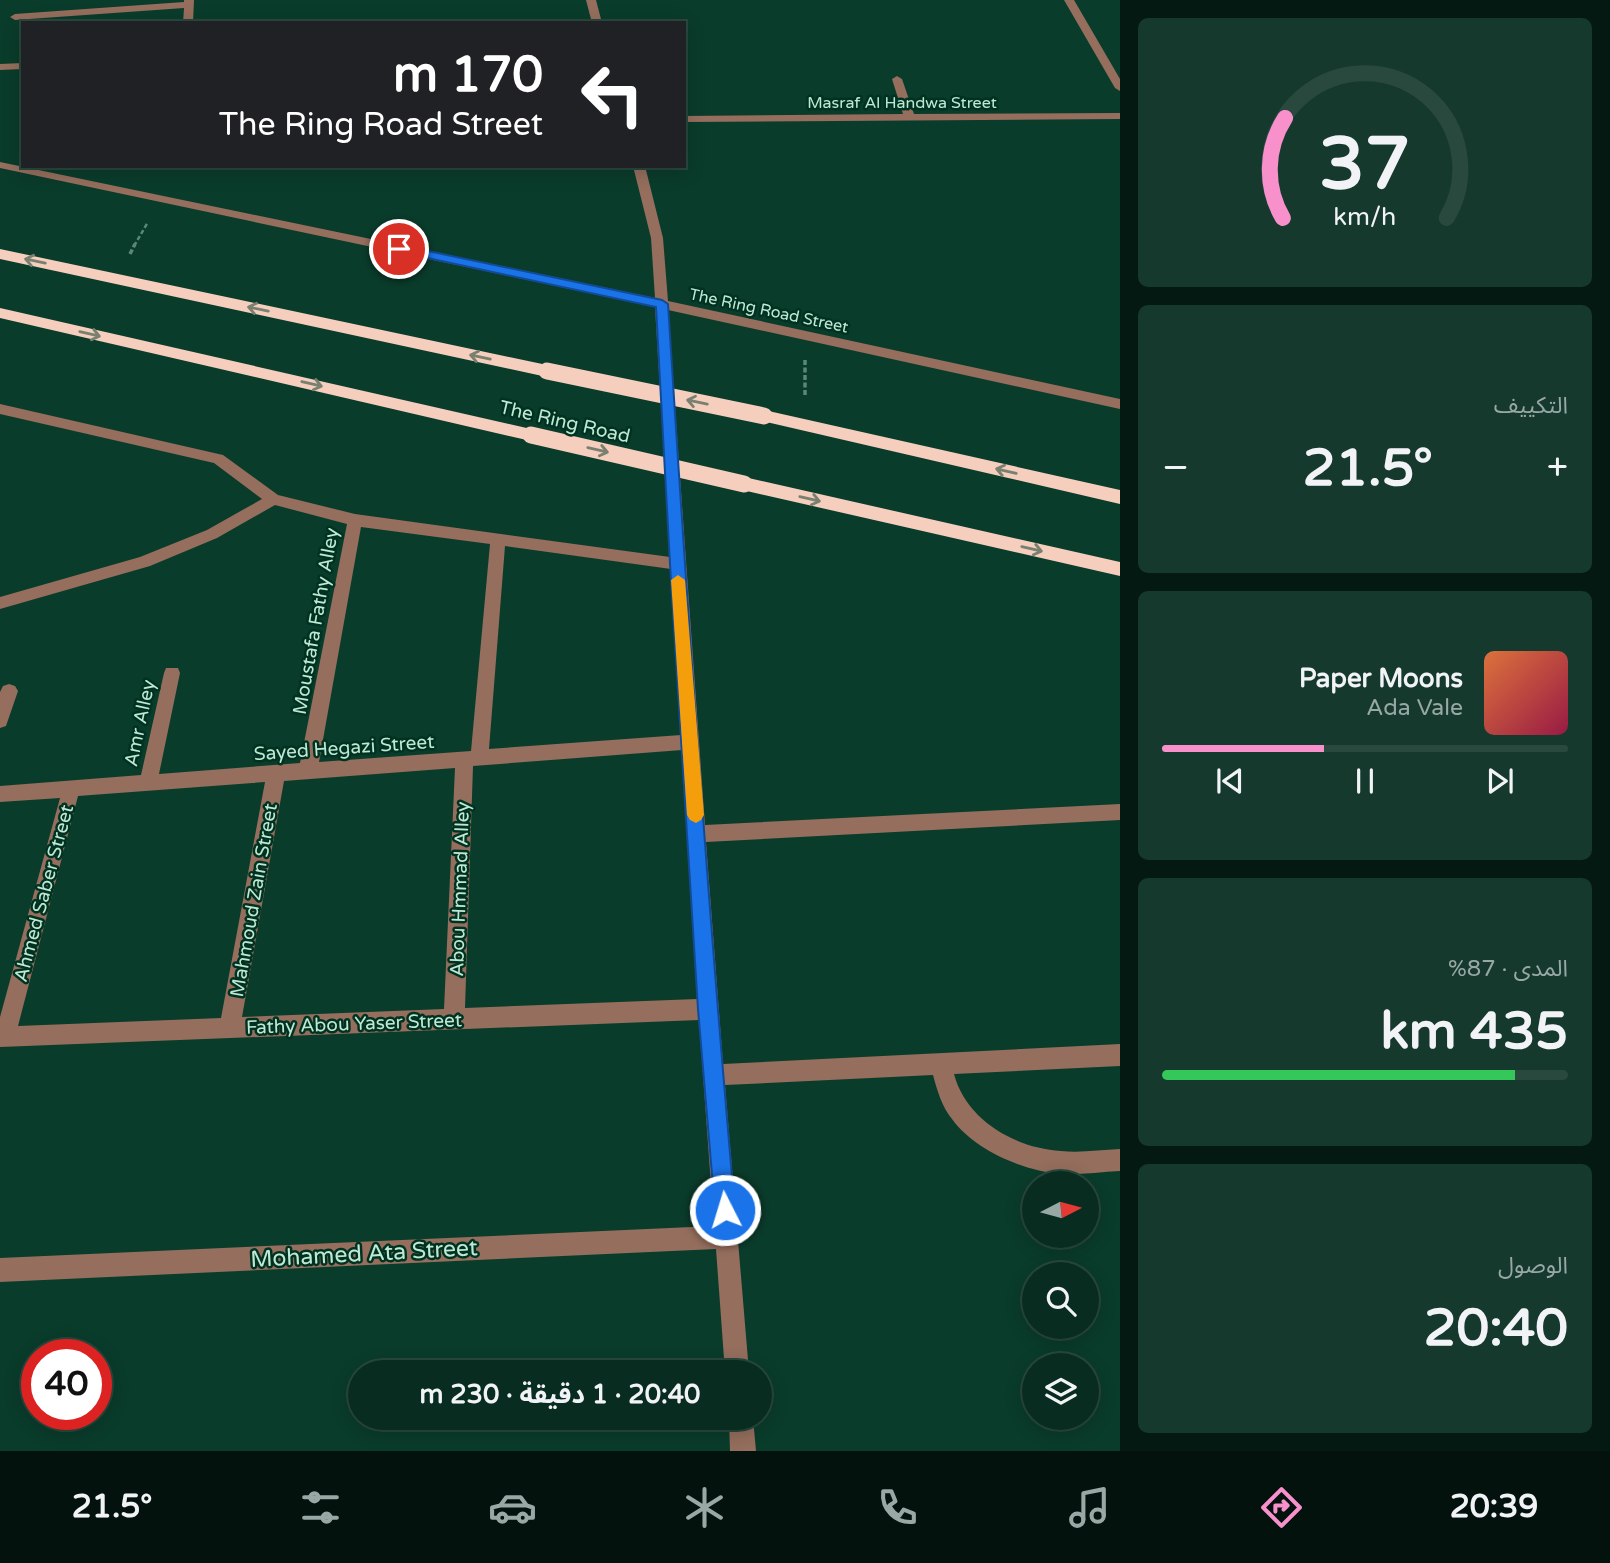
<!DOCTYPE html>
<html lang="ar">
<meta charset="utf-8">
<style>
:root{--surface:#082d20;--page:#16392d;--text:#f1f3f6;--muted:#98a8a5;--line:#29493e;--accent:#f890cc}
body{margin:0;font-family:"Varela Round","Noto Sans Arabic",sans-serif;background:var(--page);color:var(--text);direction:rtl;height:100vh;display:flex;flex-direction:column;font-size:26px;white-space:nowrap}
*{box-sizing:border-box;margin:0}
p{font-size:23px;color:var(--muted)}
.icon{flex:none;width:38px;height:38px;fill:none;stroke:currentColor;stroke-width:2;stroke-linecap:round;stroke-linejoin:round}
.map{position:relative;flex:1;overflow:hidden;direction:ltr}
.drawer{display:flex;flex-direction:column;gap:18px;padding:18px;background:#041912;width:490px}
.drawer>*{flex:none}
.banner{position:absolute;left:21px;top:21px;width:665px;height:147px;border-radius:0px;box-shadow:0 4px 18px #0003,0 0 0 2px var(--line);direction:rtl;background:#202124;color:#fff;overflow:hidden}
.needle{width:46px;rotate:84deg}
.buttons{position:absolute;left:1022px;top:1171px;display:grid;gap:14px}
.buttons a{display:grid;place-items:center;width:77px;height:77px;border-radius:50%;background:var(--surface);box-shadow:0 4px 18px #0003,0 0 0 2px var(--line);font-size:35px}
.speed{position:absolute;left:21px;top:1339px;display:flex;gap:14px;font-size:35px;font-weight:700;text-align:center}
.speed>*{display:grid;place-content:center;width:91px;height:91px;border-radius:50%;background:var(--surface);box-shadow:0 4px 18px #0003,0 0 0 2px var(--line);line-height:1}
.speed .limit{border:10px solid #d22;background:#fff;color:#111}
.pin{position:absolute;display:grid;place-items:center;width:60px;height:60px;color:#fff;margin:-30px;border:4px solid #fff;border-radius:50%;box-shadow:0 2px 7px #0007}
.me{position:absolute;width:77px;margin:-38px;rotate:355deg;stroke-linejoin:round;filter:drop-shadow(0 0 5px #0008)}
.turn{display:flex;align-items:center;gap:24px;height:147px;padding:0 28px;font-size:32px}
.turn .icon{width:91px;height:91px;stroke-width:2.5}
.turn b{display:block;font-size:49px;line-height:60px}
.big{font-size:52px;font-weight:700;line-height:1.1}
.drawer .widget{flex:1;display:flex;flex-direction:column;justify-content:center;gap:10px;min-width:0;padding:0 24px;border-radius:10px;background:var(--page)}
.drawer .dial{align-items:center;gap:0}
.dial svg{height:182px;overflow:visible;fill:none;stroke:var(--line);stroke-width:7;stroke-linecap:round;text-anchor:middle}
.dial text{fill:var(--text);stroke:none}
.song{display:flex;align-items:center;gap:21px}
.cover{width:84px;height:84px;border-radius:10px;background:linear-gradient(135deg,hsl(20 70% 55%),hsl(340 70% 35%))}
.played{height:7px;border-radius:4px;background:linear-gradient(90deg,var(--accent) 40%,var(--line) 40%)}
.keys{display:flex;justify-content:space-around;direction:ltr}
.heat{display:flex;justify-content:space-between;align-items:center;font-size:38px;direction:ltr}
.charge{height:10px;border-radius:5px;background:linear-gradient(90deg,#34c759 87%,var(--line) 0)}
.trip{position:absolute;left:348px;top:1360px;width:424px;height:70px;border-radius:35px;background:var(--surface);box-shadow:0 4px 18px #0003,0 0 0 2px var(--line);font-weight:700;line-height:70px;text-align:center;direction:rtl}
.tab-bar{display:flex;height:112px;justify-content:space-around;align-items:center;background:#03120d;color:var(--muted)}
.tab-bar .icon{width:49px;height:49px}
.tab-bar .current{color:var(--accent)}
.tab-bar b{font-size:32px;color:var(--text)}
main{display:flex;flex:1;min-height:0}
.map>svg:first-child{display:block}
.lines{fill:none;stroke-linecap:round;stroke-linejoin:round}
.path-far1{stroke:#5a8876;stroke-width:2.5;stroke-dasharray:4.5 2.5;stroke-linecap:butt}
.path{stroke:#5a8876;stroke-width:3.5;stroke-dasharray:5 2.5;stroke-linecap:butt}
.minor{fill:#956e5d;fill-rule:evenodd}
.highway{fill:#f5cebd;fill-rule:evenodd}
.highway-bridge{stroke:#f5cebd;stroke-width:17}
.oneway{stroke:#7a806f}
.route{fill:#1a73e8;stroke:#114b97;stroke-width:2}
.slow{fill:#f59e0b}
.labels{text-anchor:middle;stroke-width:5;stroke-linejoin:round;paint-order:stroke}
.far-street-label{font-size:16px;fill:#c0e9d5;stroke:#003221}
.street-label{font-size:19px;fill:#c0e9d5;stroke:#003221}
.near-street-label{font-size:23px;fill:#c0e9d5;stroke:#003221}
</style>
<main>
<section class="drawer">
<div class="widget dial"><svg viewBox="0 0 100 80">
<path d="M14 69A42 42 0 1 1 86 69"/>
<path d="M14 69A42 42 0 0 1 15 25" stroke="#f890cc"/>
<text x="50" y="56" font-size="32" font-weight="700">37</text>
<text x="50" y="72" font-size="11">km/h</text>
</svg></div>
<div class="widget"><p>التكييف</p>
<div class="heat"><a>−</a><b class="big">21.5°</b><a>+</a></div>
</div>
<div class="widget">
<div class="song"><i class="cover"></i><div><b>Paper Moons</b><p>Ada Vale</p></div></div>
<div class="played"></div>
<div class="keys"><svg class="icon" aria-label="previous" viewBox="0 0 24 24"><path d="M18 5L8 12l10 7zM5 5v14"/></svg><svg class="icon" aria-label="pause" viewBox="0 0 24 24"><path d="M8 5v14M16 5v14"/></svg><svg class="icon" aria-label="next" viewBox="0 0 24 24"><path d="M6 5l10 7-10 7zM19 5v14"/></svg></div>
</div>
<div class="widget"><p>المدى · 87%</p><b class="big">435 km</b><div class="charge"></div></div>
<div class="widget"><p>الوصول</p><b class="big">20:40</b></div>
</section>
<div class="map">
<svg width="1120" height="1451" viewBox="0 0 1120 1451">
<rect width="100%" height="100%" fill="#0a3c2b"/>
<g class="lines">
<polyline class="path-far1" points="134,246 148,222"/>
<g class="path">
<polyline points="130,254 135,244"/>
<polyline points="805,360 805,397"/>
</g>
<g class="minor">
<polygon points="184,0 194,0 193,23 183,23 184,8 15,20 10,17 15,14 184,2"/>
<polygon points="586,0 596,0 602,23 592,23"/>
<polygon points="1064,0 1074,0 1120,79 1120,91 1115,88"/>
<polygon points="23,63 23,69 0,70 0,64"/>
<polygon points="897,76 902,79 914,114 1120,113 1120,119 684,122 684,116 903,114 892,79"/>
<path d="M0,162L655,298L651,238L633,166H645L663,238L668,301L1120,399V409L668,310L705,825L1120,804V820L706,842L723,1064L1120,1044V1066L954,1074C966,1120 1015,1148 1061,1151C1080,1153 1100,1150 1120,1149V1171C1100,1172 1080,1175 1061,1174C1024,1171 974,1150 952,1119C942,1107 937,1090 933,1075L725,1085L749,1372H725L716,1249L0,1282V1258L714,1226L699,1020L0,1047V1017L60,798L0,802V786L141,775L164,673L166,668H178L180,673L159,774L300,763L347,524L275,505L217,538L150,566L0,609V597L140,557L207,530L262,499L214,463L0,414V404L223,455L278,495L355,514L670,557L655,307L0,168ZM361,527L490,544L471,751L319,762ZM505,546L671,569L681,735L489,749ZM682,750L697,999L465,1008L473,766ZM455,768L444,1009L242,1017L284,781ZM265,782L221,1018L18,1026L78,796Z"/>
<polygon points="9,684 15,686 18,691 6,726 0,728 0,692 3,686"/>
<polygon points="729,1418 753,1418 756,1451 730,1451"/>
</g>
<g class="highway">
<polygon points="0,249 547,365 555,371 547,377 0,259"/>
<polygon points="0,308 531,429 540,435 531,441 0,318"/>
<polygon points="764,410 1120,490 1120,504 758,420 755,416"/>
<polygon points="744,477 1120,562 1120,576 738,489 735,484 738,479"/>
</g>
<g class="highway-bridge">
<polyline points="547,371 764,416"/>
<polyline points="531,435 744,484"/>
</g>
</g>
<defs><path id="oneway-shaft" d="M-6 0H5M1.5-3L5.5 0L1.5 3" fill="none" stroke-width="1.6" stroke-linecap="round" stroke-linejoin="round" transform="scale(1.75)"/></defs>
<g class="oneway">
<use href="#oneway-shaft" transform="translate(35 261) rotate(-168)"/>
<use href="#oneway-shaft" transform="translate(258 309) rotate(-168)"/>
<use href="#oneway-shaft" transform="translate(90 334) rotate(13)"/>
<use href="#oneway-shaft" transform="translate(480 357) rotate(-168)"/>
<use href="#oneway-shaft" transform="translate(312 384) rotate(13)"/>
<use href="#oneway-shaft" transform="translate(697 402) rotate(-168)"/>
<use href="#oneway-shaft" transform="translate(598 450) rotate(13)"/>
<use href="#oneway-shaft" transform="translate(1006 471) rotate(-167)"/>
<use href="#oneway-shaft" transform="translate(810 499) rotate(13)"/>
<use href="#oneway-shaft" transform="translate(1032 549) rotate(13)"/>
</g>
<path class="route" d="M399,245L662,300L668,304C687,606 708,908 735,1210L732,1217L725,1220L718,1217L715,1210L698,1009L670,564L656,307L395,251V246Z"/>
<polygon class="slow" points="678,575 685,580 704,815 701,820 696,823 690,820 687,815 671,580"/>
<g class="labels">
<g class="far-street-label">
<text x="902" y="108">Masraf Al Handwa Street</text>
<text transform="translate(769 310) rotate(12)" y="6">The Ring Road Street</text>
</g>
<g class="street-label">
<text transform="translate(565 421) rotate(13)" y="7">The Ring Road</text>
<text transform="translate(315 621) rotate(-80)" y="7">Moustafa Fathy Alley</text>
<text transform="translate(139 723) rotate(-78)" y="7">Amr Alley</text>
<text transform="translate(344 747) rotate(-4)" y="7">Sayed Hegazi Street</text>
<text transform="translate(459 889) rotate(-88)" y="7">Abou Hmmad Alley</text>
<text transform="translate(43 893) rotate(-75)" y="7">Ahmed Saber Street</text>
<text transform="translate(253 900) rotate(-80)" y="7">Mahmoud Zain Street</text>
<text transform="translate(354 1023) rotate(-2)" y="7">Fathy Abou Yaser Street</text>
</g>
<g class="near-street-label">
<text transform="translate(364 1253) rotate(-3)" y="8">Mohamed Ata Street</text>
</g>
</g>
</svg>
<div class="buttons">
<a><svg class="needle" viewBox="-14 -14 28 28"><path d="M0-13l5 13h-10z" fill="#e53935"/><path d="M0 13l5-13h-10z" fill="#98a8a5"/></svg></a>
<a><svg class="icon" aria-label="search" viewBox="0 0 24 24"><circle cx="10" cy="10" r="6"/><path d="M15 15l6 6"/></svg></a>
<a><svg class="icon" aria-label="layers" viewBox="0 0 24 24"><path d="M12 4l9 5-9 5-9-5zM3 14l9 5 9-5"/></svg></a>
</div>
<div class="speed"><div class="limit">40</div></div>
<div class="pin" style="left:399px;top:249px;background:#d93025"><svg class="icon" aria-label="arrive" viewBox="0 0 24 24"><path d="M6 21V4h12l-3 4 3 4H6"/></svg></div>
<svg class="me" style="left:725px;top:1210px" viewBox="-20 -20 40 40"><circle r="17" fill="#1a73e8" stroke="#fff" stroke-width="3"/><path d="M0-11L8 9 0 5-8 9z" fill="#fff"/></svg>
<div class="trip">20:40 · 1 دقيقة · 230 m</div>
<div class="banner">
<div class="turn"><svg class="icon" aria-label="left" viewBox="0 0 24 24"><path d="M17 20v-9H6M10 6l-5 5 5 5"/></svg><div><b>170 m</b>The Ring Road Street</div></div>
</div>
</div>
</main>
<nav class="tab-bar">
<b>20:39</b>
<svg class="icon current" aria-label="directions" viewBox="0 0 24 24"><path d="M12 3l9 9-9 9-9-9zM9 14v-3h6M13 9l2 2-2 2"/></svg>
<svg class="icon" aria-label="music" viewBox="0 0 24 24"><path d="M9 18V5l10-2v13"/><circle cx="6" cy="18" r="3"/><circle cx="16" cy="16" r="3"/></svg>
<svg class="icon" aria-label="phone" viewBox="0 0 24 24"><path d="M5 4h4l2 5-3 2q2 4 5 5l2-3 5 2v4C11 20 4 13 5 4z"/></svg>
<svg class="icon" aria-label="climate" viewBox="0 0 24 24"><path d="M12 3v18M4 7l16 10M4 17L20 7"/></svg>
<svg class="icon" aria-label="car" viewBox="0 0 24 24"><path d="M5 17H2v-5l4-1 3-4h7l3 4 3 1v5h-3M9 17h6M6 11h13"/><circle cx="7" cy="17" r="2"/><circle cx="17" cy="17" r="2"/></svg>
<svg class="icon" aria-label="filters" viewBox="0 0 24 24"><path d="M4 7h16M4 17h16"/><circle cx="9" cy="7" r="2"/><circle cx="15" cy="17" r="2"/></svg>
<b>21.5°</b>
</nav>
